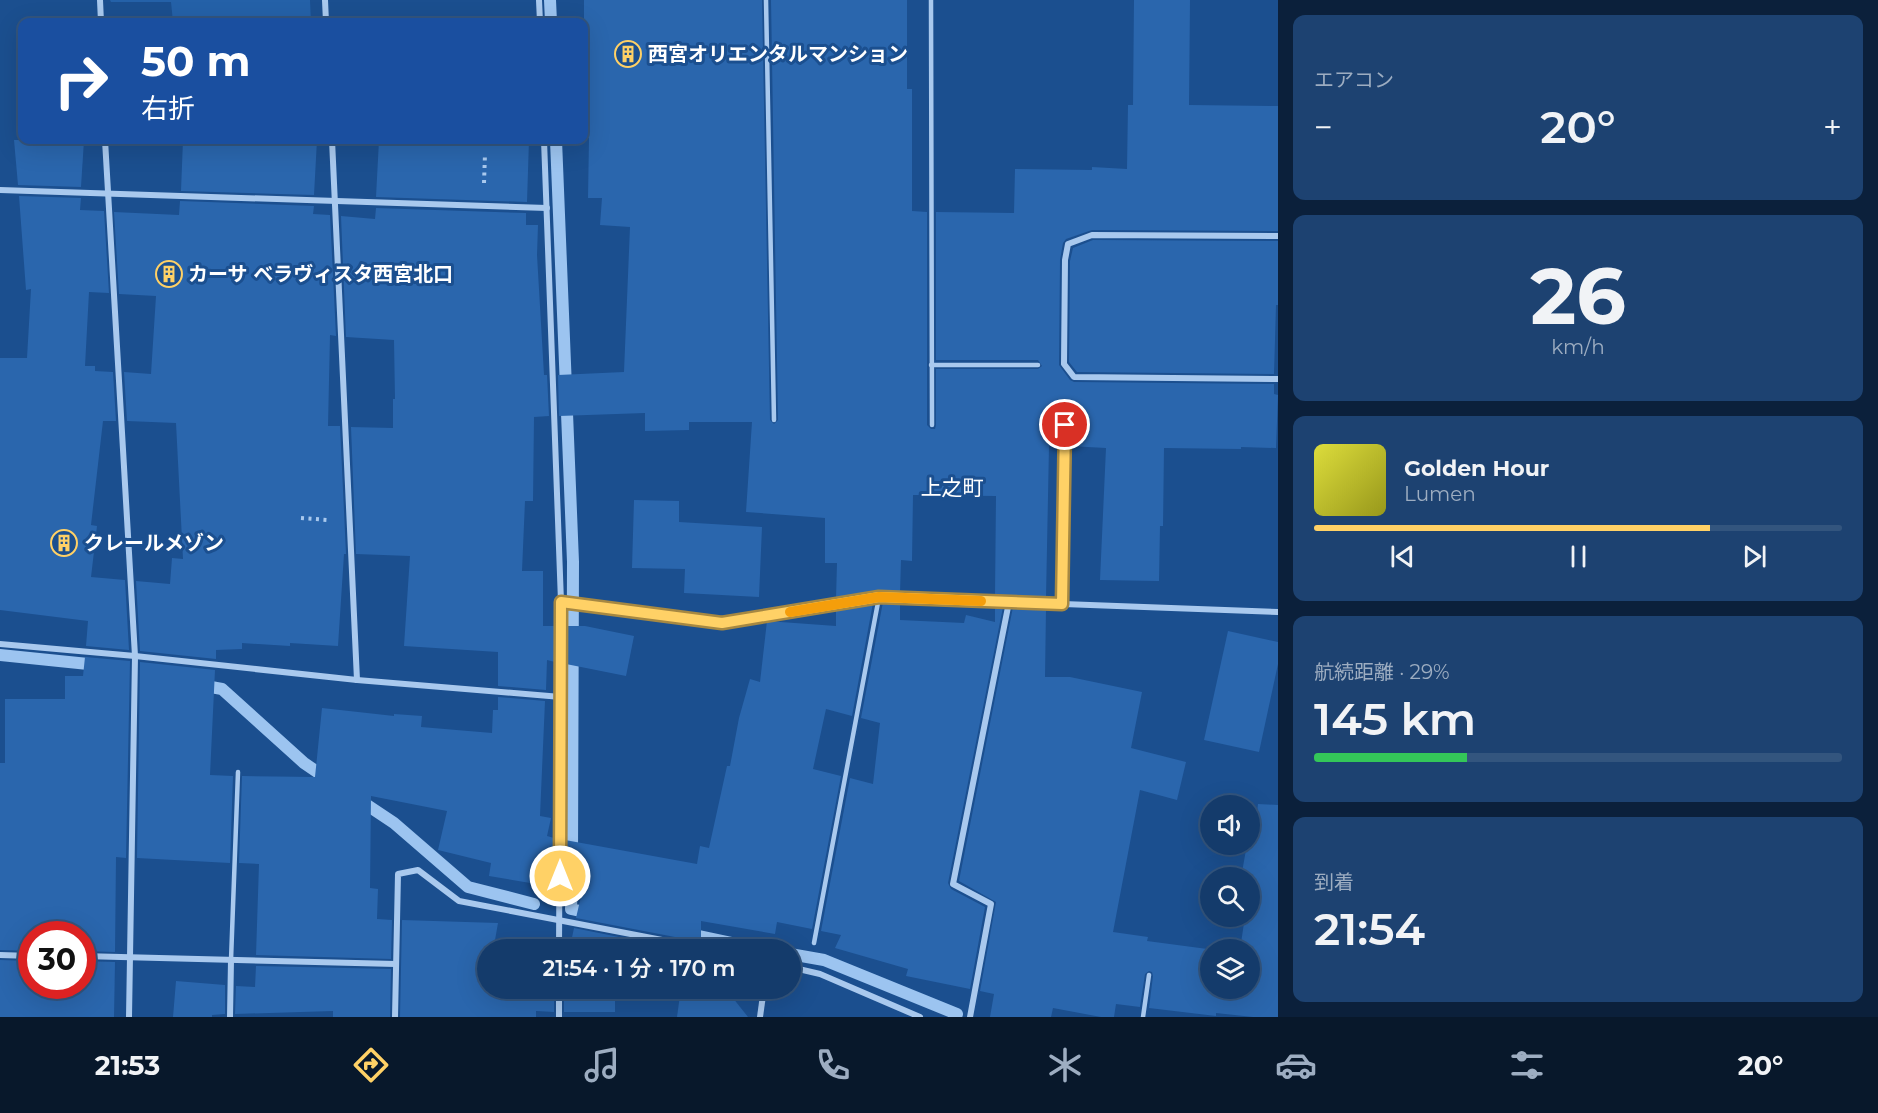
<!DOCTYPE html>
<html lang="ja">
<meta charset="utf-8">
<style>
:root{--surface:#143b6b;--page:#1d4271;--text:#f1f3f6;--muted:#9dadc1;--line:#33557e;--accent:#ffd166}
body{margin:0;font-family:Montserrat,"Noto Sans JP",sans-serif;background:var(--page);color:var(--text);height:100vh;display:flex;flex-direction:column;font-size:22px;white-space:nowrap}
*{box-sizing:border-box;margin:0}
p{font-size:20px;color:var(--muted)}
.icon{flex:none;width:33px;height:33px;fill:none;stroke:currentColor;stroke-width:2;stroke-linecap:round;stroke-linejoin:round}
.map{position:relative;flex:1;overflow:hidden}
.panel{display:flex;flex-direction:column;gap:15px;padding:15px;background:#0b203b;width:600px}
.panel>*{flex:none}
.guide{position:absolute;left:18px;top:18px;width:570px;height:126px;border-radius:12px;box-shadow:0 6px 24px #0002,0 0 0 2px var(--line);background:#1a4fa0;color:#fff;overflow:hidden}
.fabs{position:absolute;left:1200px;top:795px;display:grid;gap:12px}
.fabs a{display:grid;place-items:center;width:60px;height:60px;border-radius:50%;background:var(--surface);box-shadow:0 6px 24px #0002,0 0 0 2px var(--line);font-size:30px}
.speed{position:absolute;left:18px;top:921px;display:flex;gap:12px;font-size:30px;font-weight:700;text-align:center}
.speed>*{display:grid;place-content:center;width:78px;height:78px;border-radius:50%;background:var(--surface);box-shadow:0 6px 24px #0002,0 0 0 2px var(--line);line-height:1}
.speed .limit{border:9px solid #d22;background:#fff;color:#111}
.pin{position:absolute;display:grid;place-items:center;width:51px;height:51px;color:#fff;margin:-26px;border:3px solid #fff;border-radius:50%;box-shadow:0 2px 6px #0007}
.me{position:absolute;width:66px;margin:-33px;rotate:0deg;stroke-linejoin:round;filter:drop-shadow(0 0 4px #0008)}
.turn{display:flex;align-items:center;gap:21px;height:126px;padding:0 24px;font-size:27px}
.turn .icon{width:78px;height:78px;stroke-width:2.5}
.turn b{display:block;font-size:42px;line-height:51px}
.big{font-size:45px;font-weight:600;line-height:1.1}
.panel .card{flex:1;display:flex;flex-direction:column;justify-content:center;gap:9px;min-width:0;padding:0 21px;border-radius:12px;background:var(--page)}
.panel .dial{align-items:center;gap:0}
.dial b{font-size:78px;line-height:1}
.song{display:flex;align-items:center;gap:18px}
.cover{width:72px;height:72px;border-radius:9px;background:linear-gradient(135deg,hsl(60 70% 55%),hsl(60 70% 35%))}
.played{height:6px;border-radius:3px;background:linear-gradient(90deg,var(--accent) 75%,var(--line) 75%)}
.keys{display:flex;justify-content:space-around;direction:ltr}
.heat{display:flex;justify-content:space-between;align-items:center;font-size:33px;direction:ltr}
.charge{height:9px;border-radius:4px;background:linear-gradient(90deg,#34c759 29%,var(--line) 0)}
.trip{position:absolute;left:477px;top:939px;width:324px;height:60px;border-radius:30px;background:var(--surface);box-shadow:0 6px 24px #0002,0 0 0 2px var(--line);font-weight:600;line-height:60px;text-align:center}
.tab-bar{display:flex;height:96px;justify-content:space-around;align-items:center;background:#08182b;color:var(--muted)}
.tab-bar .icon{width:42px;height:42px}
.tab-bar .active{color:var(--accent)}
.tab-bar b{font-size:27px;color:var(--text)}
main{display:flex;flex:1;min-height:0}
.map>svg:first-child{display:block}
.green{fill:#2461a8}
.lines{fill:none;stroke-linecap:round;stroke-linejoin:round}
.stream{stroke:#9cc4f0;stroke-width:12}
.building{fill:#2a66ad}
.path{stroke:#a9c9ee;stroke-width:4;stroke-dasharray:3 4.5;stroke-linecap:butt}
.service{stroke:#a9c9ee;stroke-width:4.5}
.minor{stroke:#a9c9ee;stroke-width:6}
.route-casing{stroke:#a68842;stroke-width:15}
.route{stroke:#ffd166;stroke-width:10}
.slow{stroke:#f59e0b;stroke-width:10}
.labels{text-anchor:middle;stroke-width:6;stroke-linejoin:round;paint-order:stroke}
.poi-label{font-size:20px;font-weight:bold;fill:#fff;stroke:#1b4f8f;text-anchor:start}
.neighbourhood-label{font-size:21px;fill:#fff;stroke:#1b4f8f}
</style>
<main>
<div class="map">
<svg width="1278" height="1017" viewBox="0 0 1278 1017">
<rect width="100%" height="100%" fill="#1b4f8f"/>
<polygon class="green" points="110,0 310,0 311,22 173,22 171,2 111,2"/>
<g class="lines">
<g class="stream">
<polyline points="550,0 551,22"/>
<polyline points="556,140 573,562 572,858"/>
<polyline points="0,655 98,665"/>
<polyline points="200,685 222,689 304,763 329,780"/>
<polyline points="358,799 394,823 468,887 534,904"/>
<polyline points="572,875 571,909 594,914"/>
<polyline points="685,933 765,950"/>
<polyline points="790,954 824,960 957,1014"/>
</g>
</g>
<g class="building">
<polygon points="584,0 762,0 770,420 774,424 778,420 771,0 907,0 907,89 912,89 912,211 927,212 927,425 931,429 935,429 936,425 936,369 1038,369 1042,366 1038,360 936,360 936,212 1014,213 1015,169 1092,170 1092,167 1127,169 1128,105 1133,105 1134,0 1190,0 1189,105 1278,106 1278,231 1092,230 1066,239 1063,243 1060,260 1059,365 1070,380 1074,382 1274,384 1274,394 1278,395 1276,448 1241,447 1241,449 1164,448 1163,526 1160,526 1159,581 1100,580 1106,448 1069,446 1069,424 1068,422 1063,421 1060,425 1060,446 1049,446 1046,598 995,596 996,496 913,495 912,561 901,560 900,593 878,592 836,599 837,563 825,563 825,518 746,512 752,422 689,422 689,430 645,431 645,413 559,416 558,375 624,372 630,227 600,225 602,198 588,198 589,138 584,138"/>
<polygon points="14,140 84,140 81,187 18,185"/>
<polygon points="183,140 279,145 279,140 317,140 314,195 181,191"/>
<polygon points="379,140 436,140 436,143 497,145 497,140 529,140 527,202 376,197"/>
<polygon points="19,196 81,198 80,210 104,211 109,293 89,292 85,366 95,366 95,371 113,372 116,421 103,421 91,525 97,526 91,577 125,580 129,650 86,646 88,621 0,610 0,358 27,358 31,289 26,290"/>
<polygon points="180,201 314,206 313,214 330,215 336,336 330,335 328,426 340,426 346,554 344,554 338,646 290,643 290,646 242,643 242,649 216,650 216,659 140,651 136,581 170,584 172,558 183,559 176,423 127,421 124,372 151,374 156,296 119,294 114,212 179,215"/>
<polygon points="376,208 526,213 526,225 538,225 537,255 544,375 547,375 549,416 534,417 533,501 525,501 522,571 543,571 543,626 556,626 555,662 547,660 546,690 498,686 498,652 404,646 410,556 356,554 351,427 393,428 393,399 395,399 394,340 346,337 341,216 375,219"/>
<polygon points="1093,240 1278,241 1278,305 1276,305 1274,374 1077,372 1069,362 1070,261 1073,248"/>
<polygon points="634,500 679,501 679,522 762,527 759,597 684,593 685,569 632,568"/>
<polygon points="883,602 900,603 900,620 964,623 966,615 995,622 995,607 1003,607 948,883 951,889 985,907 970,989 906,976 908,969 835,948 841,935 821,931 850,778 873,784 880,723 861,718"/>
<polygon points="873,603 852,716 826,709 813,769 841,776 812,929 777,922 775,934 701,921 701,942 576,918 582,892 565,889 565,840 697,864 700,846 709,848 727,766 730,766 739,718 750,679 760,682 767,621 836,626 836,609"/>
<polygon points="1013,607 1046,609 1045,677 1070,677 1142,692 1131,748 1186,762 1177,800 1140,790 1113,932 1148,937 1147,941 1215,950 1210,950 1210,988 1250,988 1250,950 1240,950 1245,916 1250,916 1250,878 1241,878 1247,844 1250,844 1250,839 1254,840 1258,804 1278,805 1278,1017 1253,1017 1216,1013 1216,1016 1149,1008 1153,976 1152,972 1149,971 1145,974 1140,1007 1116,1004 1114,1017 1101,1017 1053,1008 1051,1017 990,1017 994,994 980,991 996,902 959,881"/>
<polygon points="566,626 585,626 634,636 626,676 566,664"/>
<polygon points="1228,631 1278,642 1278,664 1259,752 1204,740"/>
<polygon points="85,657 130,661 126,858 116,857 115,952 82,951 82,934 32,934 32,951 0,950 0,763 5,763 5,699 65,699 65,676 83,676"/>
<polygon points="140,662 215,670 210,775 233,776 230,863 137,858"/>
<polygon points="498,697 545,701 540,816 551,818 547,836 554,838 554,887 489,876 491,863 438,850 447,811 371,796 370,888 378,889 377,919 392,920 391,959 256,955 259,864 239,863 242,776 315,777 322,708 394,716 394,714 422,716 421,727 492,733 493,710 498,710"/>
<polygon points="402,920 498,923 495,940 554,946 554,950 488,950 488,988 554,988 554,1012 536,1011 536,1017 400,1017"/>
<polygon points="574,928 684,950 564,950 564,947 570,947"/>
<polygon points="0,960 32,961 32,986 82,986 82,961 115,962 114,1017 0,1017"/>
<polygon points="256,966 391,969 390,1017 333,1017 333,1011 235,1014 236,986 255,987"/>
<polygon points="176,981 225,985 225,1014 212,1015 212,1017 173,1017"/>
<rect x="564" y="988" width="51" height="24"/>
<polygon points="681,988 725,988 748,1017 677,1017"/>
</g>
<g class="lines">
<g class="path">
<polyline points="484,183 485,154"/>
<polyline points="301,518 328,520"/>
</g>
<g class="service">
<polyline points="766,0 774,420"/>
<polyline points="931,0 932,425"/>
<polyline points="931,365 1038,365"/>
<polyline points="1062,604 1065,425"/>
<polyline points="814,943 879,597"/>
<polyline points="231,960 238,772"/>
<polyline points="1143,1017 1149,975"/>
</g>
<g class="minor">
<polyline points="100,0 101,22"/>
<polyline points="325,0 326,22"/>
<polyline points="539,0 540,22"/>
<polyline points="105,140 135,656 129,1017"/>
<polyline points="332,140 357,680"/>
<polyline points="544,140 561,602 559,950"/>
<polyline points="0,190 547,208"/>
<polyline points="1278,236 1092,235 1068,244 1065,260 1064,364 1074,377 1278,379"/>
<polyline points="561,602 722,623 879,597 1278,612"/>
<polyline points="0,644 135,656 357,680 561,697"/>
<polyline points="0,955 32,956"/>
<polyline points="82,956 396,964"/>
<polyline points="790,967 820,974 920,1017"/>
<polyline points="230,1017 231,960"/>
<polyline points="395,1017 398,874 418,870 459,901 714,950"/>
<polyline points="559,1017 559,988"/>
<polyline points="760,1017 764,988"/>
<polyline points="970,1017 991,904 953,884 1009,602"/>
</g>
</g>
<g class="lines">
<defs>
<polyline id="route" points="560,876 561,602 722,623 879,597 1062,604 1065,425"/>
</defs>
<use href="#route" class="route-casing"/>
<use href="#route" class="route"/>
<polyline class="slow" points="790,612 879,597 981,601"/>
</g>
<defs>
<symbol id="building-ring" viewBox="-11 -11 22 22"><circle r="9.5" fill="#1b4f8f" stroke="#ffd166" stroke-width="1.5"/><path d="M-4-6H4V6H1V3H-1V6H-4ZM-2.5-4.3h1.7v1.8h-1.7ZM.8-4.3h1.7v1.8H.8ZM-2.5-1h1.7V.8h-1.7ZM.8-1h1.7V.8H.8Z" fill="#ffd166"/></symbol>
</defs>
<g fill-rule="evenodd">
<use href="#building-ring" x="613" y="39" width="30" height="30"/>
<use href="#building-ring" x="154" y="259" width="30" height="30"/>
<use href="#building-ring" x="49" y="528" width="30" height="30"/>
</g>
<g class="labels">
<g class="poi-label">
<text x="648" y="61">西宮オリエンタルマンション</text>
<text x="188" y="281">カーサ ベラヴィスタ西宮北口</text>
<text x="84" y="550">クレールメゾン</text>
</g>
<g class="neighbourhood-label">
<text x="952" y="495">上之町</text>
</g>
</g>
</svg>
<div class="fabs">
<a><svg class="icon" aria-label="sound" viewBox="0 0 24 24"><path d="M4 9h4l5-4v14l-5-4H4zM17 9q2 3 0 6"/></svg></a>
<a><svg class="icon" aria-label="search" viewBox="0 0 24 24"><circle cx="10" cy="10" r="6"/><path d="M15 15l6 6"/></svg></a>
<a><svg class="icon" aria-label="layers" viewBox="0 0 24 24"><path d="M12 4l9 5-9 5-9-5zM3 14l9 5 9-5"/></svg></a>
</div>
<div class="speed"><div class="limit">30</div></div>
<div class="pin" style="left:1065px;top:425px;background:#d93025"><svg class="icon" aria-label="arrive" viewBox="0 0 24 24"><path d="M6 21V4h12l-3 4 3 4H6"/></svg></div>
<svg class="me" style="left:560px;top:876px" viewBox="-20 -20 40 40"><circle r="17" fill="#ffd166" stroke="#fff" stroke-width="3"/><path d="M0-11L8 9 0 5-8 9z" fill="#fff"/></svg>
<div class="trip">21:54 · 1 分 · 170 m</div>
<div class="guide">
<div class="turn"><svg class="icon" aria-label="right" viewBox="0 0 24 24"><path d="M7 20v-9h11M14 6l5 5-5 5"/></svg><div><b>50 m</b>右折</div></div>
</div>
</div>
<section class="panel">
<div class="card"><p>エアコン</p>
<div class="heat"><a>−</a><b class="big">20°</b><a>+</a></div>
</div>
<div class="card dial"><b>26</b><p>km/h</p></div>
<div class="card">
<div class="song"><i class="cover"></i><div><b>Golden Hour</b><p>Lumen</p></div></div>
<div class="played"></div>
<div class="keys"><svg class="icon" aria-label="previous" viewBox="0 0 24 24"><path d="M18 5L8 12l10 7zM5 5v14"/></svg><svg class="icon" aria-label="pause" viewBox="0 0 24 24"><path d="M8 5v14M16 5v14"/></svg><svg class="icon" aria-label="next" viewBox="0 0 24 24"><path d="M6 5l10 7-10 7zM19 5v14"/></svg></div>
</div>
<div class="card"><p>航続距離 · 29%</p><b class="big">145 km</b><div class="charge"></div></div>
<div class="card"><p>到着</p><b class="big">21:54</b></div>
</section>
</main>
<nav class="tab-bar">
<b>21:53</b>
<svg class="icon active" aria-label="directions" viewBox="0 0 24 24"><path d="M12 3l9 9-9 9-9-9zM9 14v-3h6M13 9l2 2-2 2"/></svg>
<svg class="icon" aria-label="music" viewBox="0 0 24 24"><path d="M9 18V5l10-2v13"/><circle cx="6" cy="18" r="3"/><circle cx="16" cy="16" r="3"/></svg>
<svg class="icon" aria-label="phone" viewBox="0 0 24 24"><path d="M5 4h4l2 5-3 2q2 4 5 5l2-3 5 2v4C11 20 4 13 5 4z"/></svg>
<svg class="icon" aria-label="climate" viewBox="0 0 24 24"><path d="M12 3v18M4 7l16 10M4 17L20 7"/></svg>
<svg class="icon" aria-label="car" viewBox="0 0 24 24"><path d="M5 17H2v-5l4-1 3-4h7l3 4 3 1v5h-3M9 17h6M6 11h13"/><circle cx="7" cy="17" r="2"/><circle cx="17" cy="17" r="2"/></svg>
<svg class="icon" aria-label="filters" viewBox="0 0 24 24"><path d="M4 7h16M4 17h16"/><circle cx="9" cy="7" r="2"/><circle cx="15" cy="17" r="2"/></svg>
<b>20°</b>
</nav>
